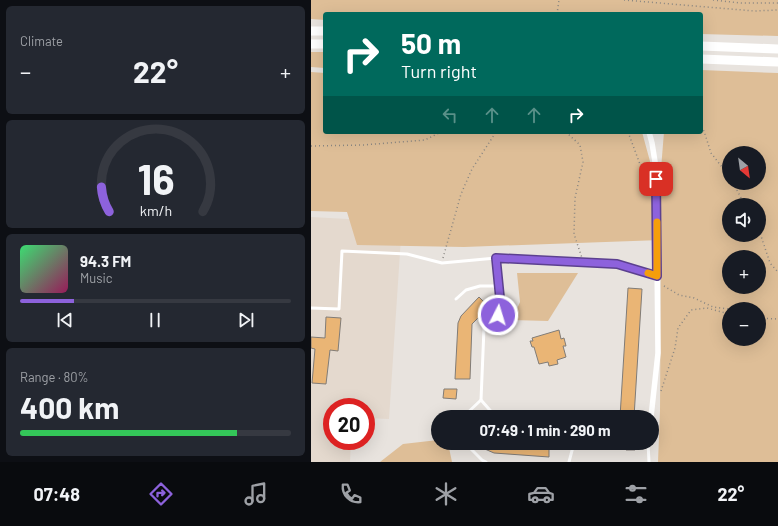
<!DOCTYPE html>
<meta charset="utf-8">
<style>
:root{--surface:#171b24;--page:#242831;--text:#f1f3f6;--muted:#9ea1a6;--line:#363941;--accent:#8d62dc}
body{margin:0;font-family:Barlow,sans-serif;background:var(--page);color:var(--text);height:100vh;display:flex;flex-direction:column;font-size:15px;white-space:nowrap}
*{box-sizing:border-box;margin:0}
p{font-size:13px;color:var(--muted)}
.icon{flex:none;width:22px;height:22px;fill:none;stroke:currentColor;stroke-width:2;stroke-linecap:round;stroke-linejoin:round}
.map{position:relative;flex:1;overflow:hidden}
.panel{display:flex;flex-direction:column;gap:6px;padding:6px;background:#0d0f14;width:311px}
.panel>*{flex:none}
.hud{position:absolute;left:12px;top:12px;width:380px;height:122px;border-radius:4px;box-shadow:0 4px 16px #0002;background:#00695c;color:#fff;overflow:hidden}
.needle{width:26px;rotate:151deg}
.fabs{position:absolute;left:411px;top:146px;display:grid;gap:8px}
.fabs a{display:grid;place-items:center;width:44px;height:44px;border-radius:50%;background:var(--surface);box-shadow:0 4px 16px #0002;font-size:20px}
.speed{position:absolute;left:12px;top:398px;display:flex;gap:8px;font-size:20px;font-weight:700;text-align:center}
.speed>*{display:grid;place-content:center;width:52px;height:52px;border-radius:50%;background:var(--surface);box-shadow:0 4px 16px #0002;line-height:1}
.speed .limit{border:6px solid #d22;background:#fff;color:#111}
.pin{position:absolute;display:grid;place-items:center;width:34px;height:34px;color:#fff;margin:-17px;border-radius:8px;box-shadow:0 2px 6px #0006}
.me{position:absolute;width:44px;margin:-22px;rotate:5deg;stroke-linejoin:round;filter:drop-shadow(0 0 3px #0008)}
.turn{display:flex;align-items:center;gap:14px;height:84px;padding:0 12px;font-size:18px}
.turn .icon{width:52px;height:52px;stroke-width:2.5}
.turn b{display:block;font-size:28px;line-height:34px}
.lanes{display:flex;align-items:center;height:38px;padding:0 12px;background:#0003;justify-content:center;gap:20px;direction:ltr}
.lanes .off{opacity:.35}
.big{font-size:30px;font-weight:700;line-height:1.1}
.panel .tile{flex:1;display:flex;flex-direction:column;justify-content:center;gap:6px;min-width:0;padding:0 14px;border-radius:6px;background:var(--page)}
.panel .dial{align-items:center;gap:0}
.dial svg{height:104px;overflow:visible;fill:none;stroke:var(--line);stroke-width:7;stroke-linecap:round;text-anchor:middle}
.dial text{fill:var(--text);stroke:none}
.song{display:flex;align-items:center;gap:12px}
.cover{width:48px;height:48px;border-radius:6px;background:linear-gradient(135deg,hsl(140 70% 55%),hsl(330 70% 35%))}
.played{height:4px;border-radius:2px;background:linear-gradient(90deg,var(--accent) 20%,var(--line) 20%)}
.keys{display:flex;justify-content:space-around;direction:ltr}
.heat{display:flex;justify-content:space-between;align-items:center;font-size:22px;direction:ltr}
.charge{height:6px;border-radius:3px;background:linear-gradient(90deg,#34c759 80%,var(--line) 0)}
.trip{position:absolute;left:120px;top:410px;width:228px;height:40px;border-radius:20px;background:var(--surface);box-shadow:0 4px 16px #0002;font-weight:700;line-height:40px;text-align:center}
.dock{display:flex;height:64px;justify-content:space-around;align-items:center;background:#090b0e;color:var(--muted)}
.dock .icon{width:28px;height:28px}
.dock .active{color:var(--accent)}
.dock b{font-size:18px;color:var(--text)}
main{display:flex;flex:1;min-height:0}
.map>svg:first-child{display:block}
.built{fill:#e4d9ce}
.green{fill:#debe97;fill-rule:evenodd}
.building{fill:#eab575;stroke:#817c77}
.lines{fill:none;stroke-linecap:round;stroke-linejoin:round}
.path{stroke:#898682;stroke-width:1.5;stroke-dasharray:1 3;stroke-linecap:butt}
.service{stroke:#fff;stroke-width:3}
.minor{stroke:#fff;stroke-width:5.5}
.trunk{stroke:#fff;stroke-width:9}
.route-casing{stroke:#5c408f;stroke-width:10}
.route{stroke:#8d62dc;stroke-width:7}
.slow{stroke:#f59e0b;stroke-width:7}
</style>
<main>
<section class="panel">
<div class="tile"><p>Climate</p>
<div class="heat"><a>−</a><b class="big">22°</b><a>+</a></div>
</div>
<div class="tile dial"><svg viewBox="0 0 100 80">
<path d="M14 69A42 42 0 1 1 86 69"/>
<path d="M14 69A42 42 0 0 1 8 50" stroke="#8d62dc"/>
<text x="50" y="56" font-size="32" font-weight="700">16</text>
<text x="50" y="72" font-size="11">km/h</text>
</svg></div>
<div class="tile">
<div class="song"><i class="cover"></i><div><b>94.3 FM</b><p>Music</p></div></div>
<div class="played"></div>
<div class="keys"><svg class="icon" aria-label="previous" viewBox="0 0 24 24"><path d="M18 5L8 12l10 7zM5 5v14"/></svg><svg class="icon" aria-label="pause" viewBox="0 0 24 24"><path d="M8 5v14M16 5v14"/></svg><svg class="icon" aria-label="next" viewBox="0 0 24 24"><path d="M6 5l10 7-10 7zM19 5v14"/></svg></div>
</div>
<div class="tile"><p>Range · 80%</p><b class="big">400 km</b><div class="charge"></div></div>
</section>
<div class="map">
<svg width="467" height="462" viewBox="0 0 467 462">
<rect width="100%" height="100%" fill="#e8e3de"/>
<polygon class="built" points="0,217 91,222 78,419 55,418 55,407 21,407 21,441 40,441 39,462 0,462"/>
<g class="green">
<polygon points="0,0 467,0 467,36 390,34 390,14 14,14 14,20 0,19"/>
<polygon points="0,52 14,52 14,68 0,67"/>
<path d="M390,70L467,73V462H347L349,411L350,240L153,247L46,245L36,212L0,211V72L14,73V132H331L343,176L350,169L353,132H390ZM418,153H448V183H418ZM418,205H448V235H418ZM418,257H448V287H418ZM418,309H448V339H418Z"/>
<polygon points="206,273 267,273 237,321 201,320 209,302"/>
<polygon points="127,440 127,443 137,443 141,462 69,462 92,444"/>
</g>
<g class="building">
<polygon points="317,288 331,289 323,417 309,417"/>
<polygon points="168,297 178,307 161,324 159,379 144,379 147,323 150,316"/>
<polygon points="15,317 30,318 27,351 19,350 15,384 1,383 4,349 0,348 0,337 14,338"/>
<polygon points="248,330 250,339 253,338 255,346 252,346 255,357 246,360 247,364 238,366 237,362 228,364 223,347 221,347 219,341 222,341 221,338"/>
<polygon points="133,389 146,389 145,399 132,398"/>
<polygon points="160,443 238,443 238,457 183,453"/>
<polygon points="316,443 324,443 324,450 315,450"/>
</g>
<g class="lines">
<g class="path">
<polyline points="313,0 443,11 467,10"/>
<polyline points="402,0 430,3 467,3"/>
<polyline points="246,14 248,0"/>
<polyline points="390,127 393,131 400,153 418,176"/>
<polyline points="255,132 269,145 272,162 264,198 263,234 271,258"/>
<polyline points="317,132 333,175 339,182"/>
<polyline points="0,146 52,145 114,140 130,132"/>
<polyline points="422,183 434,205"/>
<polyline points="448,230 459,263 467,272"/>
<polyline points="132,258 150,194 161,169 185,132"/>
<polyline points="353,286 368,295 383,298 402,307 418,309"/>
<polyline points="448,318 467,319"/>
<polyline points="350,391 364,348 367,328 380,310 396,308 418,314"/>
</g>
<g class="service">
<polyline points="145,299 155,290 169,286 188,286"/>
<polyline points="0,308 28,309 31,251 96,254 131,263 185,258 306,264 346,276"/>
<polyline points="170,400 185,417"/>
<polyline points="152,417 170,400 173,328 183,321 190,308 185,258"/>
<polyline points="154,443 171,460 175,462"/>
<polyline points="337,443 338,462"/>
<polyline points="258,462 263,443"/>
</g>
<polyline class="minor" points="338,132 341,143 345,168 347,353 340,417"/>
<g class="trunk">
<polyline points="0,31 14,31"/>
<polyline points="0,44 14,44"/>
<polyline points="390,46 467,49"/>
<polyline points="390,59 467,62"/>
</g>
</g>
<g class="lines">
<defs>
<polyline id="route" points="187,315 190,308 185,258 306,264 346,276 345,179"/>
</defs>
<use href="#route" class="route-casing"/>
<use href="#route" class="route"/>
<polyline class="slow" points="337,273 346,276 346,222"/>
</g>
</svg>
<div class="fabs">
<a><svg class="needle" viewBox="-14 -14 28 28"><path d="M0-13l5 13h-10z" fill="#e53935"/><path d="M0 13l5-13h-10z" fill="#9ea1a6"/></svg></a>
<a><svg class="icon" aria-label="sound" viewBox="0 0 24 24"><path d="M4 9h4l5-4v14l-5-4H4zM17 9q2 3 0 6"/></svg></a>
<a>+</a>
<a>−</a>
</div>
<div class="speed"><div class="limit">20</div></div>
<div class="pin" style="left:345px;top:179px;background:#d93025"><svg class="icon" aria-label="arrive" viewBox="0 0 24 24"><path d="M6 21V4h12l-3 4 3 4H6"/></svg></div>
<svg class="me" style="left:187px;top:315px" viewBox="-20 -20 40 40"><circle r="17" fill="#8d62dc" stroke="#fff" stroke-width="3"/><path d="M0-11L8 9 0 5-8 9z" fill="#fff"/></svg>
<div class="trip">07:49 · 1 min · 290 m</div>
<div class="hud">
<div class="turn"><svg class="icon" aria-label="right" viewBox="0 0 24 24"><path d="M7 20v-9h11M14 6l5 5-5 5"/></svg><div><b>50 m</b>Turn right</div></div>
<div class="lanes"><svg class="icon off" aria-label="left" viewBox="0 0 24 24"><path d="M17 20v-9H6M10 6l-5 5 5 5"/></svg><svg class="icon off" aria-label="ahead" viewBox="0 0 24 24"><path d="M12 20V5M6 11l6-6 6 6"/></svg><svg class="icon off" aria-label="ahead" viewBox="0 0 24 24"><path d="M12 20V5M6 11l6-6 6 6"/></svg><svg class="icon" aria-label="right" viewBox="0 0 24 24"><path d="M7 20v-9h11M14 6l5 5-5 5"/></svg></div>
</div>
</div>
</main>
<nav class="dock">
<b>07:48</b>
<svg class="icon active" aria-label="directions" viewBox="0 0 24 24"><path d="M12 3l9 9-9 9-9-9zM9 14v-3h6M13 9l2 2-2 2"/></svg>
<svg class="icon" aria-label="music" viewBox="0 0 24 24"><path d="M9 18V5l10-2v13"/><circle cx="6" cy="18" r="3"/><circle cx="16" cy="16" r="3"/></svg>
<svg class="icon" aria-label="phone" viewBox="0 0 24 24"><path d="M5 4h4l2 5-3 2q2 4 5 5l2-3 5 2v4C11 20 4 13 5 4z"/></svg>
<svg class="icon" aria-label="climate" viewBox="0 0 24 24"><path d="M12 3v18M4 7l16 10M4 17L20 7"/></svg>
<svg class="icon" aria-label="car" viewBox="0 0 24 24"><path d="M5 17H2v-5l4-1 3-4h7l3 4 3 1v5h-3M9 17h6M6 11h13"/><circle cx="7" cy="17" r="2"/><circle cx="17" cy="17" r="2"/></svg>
<svg class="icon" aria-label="filters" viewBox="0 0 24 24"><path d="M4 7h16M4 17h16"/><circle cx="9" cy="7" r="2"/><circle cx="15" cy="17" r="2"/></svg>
<b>22°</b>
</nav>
